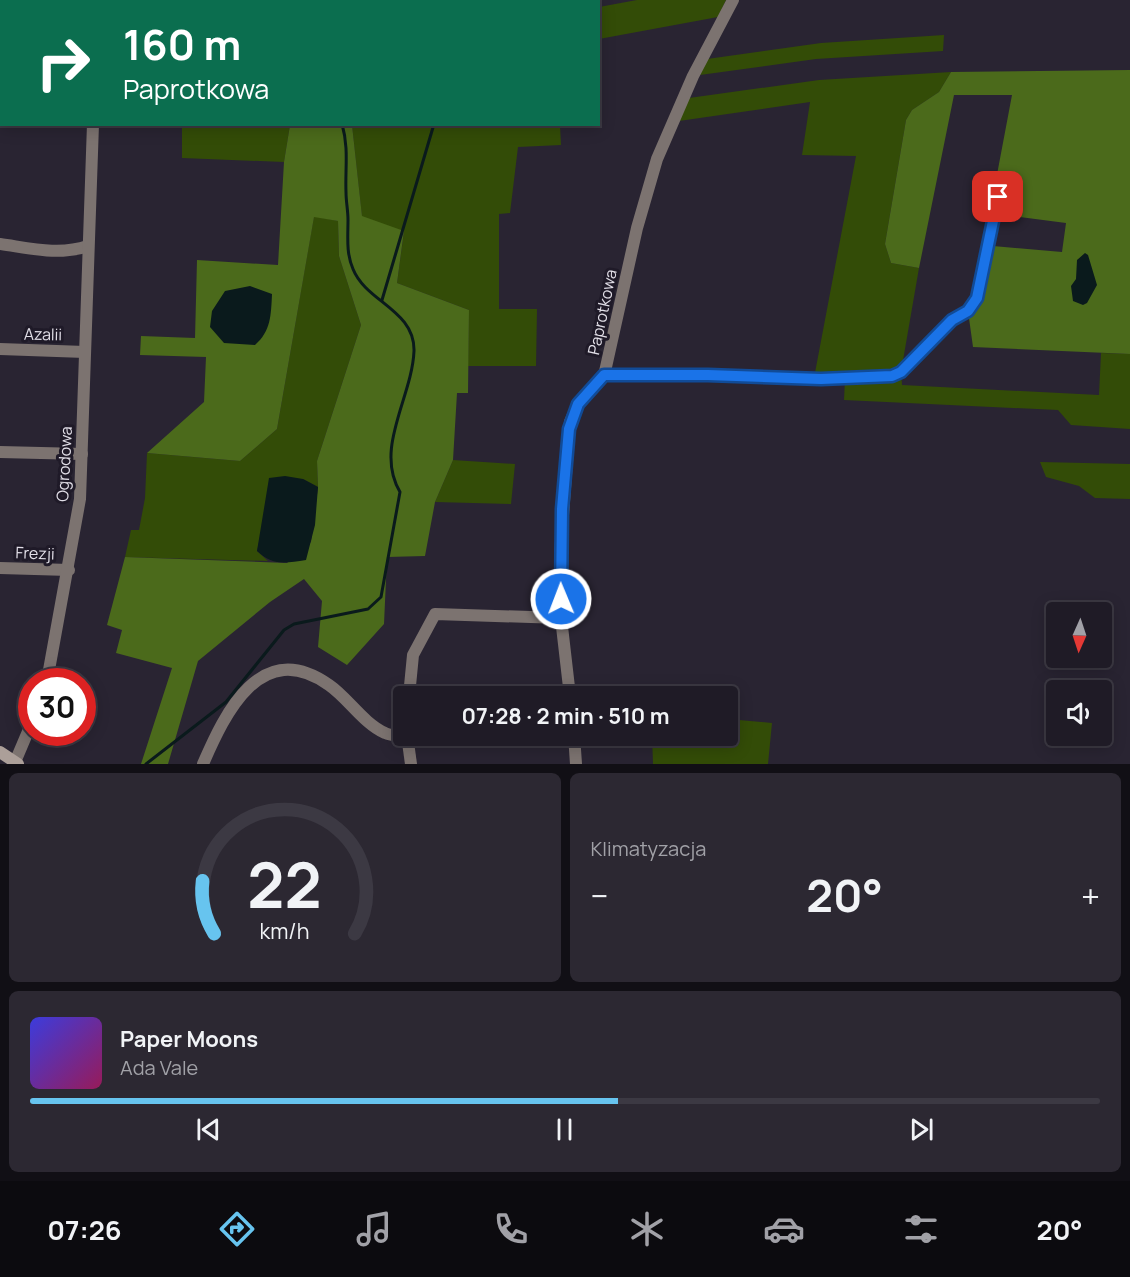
<!DOCTYPE html>
<html lang="pl">
<meta charset="utf-8">
<style>
:root{--surface:#1f1b26;--page:#2c2832;--text:#f1f3f6;--muted:#a1a1a7;--line:#3c3943;--accent:#67c4ef}
body{margin:0;font-family:Manrope,sans-serif;background:var(--page);color:var(--text);height:100vh;display:flex;flex-direction:column;font-size:22px;white-space:nowrap}
*{box-sizing:border-box;margin:0}
p{font-size:20px;color:var(--muted)}
.icon{flex:none;width:33px;height:33px;fill:none;stroke:currentColor;stroke-width:2;stroke-linecap:round;stroke-linejoin:round}
.map{position:relative;height:764px;overflow:hidden}
.details{display:flex;flex-direction:column;gap:9px;padding:9px;background:#110f15;flex:1}
.details>*{flex:none}
.banner{position:absolute;left:0px;top:0px;width:600px;height:126px;box-shadow:0 3px 15px #0003,0 0 0 2px var(--line);background:#0b6e4f;color:#fff;overflow:hidden}
.needle{width:39px;rotate:183deg}
.buttons{position:absolute;left:1046px;top:602px;display:grid;gap:12px}
.buttons a{display:grid;place-items:center;width:66px;height:66px;border-radius:6px;background:var(--surface);box-shadow:0 3px 15px #0003,0 0 0 2px var(--line);font-size:30px}
.speed{position:absolute;left:18px;top:668px;display:flex;gap:12px;font-size:30px;font-weight:700;text-align:center}
.speed>*{display:grid;place-content:center;width:78px;height:78px;border-radius:50%;background:var(--surface);box-shadow:0 3px 15px #0003,0 0 0 2px var(--line);line-height:1}
.speed .limit{border:9px solid #d22;background:#fff;color:#111}
.pin{position:absolute;display:grid;place-items:center;width:51px;height:51px;color:#fff;margin:-26px;border-radius:12px;box-shadow:0 3px 9px #0006}
.me{position:absolute;width:66px;margin:-33px;rotate:359deg;stroke-linejoin:round;filter:drop-shadow(0 0 4px #0008)}
.turn{display:flex;align-items:center;gap:21px;height:126px;padding:0 24px;font-size:27px}
.turn .icon{width:78px;height:78px;stroke-width:2.5}
.turn b{display:block;font-size:42px;line-height:51px}
.big{font-size:45px;font-weight:700;line-height:1.1}
.details .widget{flex:1;display:flex;flex-direction:column;justify-content:center;gap:9px;min-width:0;padding:0 21px;border-radius:9px;background:var(--page)}
.details .dial{align-items:center;gap:0}
.dial svg{height:156px;overflow:visible;fill:none;stroke:var(--line);stroke-width:7;stroke-linecap:round;text-anchor:middle}
.dial text{fill:var(--text);stroke:none}
.song{display:flex;align-items:center;gap:18px}
.cover{width:72px;height:72px;border-radius:9px;background:linear-gradient(135deg,hsl(240 70% 55%),hsl(330 70% 35%))}
.played{height:6px;border-radius:3px;background:linear-gradient(90deg,var(--accent) 55%,var(--line) 55%)}
.keys{display:flex;justify-content:space-around;direction:ltr}
.heat{display:flex;justify-content:space-between;align-items:center;font-size:33px;direction:ltr}
.details .tiles{flex:1;display:grid;gap:9px;grid-template-columns:1fr 1fr}
.widget:last-child{grid-column:span 2}
.trip{position:absolute;left:393px;top:686px;width:345px;height:60px;border-radius:6px;background:var(--surface);box-shadow:0 3px 15px #0003,0 0 0 2px var(--line);font-weight:700;line-height:60px;text-align:center}
.tab-bar{display:flex;height:96px;justify-content:space-around;align-items:center;background:#0c0b0f;color:var(--muted)}
.tab-bar .icon{width:42px;height:42px}
.tab-bar .active{color:var(--accent)}
.tab-bar b{font-size:27px;color:var(--text)}
.map>svg:first-child{display:block}
.green{fill:#334c07}
.forest{fill:#4b6a1b}
.water{fill:#0a1a1c}
.lines{fill:none;stroke-linecap:round;stroke-linejoin:round}
.stream{stroke:#0a1a1c;stroke-width:3}
.minor{stroke:#7c7370;stroke-width:12}
.secondary{stroke:#ac9f99;stroke-width:12}
.route-casing{stroke:#114b97;stroke-width:15}
.route{stroke:#1a73e8;stroke-width:10}
.labels{text-anchor:middle;stroke-width:6;stroke-linejoin:round;paint-order:stroke}
.street-label{font-size:16px;fill:#e1dee7;stroke:#1f1a28}
</style>
<div class="map">
<svg width="1130" height="764" viewBox="0 0 1130 764">
<rect width="100%" height="100%" fill="#292432"/>
<g class="green">
<polygon points="637,0 726,0 718,17 599,39 599,7"/>
<polygon points="944,35 943,51 816,59 700,75 707,59 821,43"/>
<polygon points="951,72 939,92 912,110 906,120 885,244 891,263 919,268 901,372 902,385 1099,395 1101,353 1130,354 1130,429 1071,425 1058,410 844,400 845,379 814,378 856,156 802,155 810,102 679,121 689,98 819,80"/>
<polygon points="182,125 290,125 284,162 182,158"/>
<polygon points="352,125 560,125 561,145 518,147 510,213 499,214 499,309 537,309 536,366 468,366 469,310 397,283 404,232 362,217"/>
<polygon points="314,216 338,221 339,256 361,325 317,461 318,487 303,479 264,519 257,551 268,561 125,557 131,530 139,530 145,498 147,453 240,461 277,429"/>
<polygon points="453,460 515,464 511,504 435,502"/>
<polygon points="1040,462 1130,464 1130,499 1095,498 1079,486 1046,477"/>
<polygon points="728,719 772,723 768,764 653,764 652,735 728,735"/>
</g>
<g class="forest">
<polygon points="1130,70 1130,354 973,347 968,311 993,246 1062,252 1066,223 997,214 989,217 1012,95 954,95 919,268 891,263 885,244 906,120 912,110 939,92 951,72"/>
<polygon points="290,125 352,125 362,216 404,231 397,283 469,310 468,393 457,393 453,460 435,502 425,556 387,557 384,624 347,665 318,647 322,601 304,579 270,602 198,661 168,764 141,764 172,668 116,653 122,630 107,625 125,557 287,563 311,542 318,487 317,461 361,325 339,256 338,221 314,217 277,429 240,461 147,453 204,402 206,357 140,355 141,336 195,338 197,260 278,265 284,162"/>
</g>
<g class="water">
<polygon points="1085,253 1088,255 1097,285 1087,303 1083,305 1073,301 1071,286 1076,279 1077,260"/>
<path d="M250,286L272,294C271,315 271,331 255,345L224,343L210,327L212,311L225,291Z"/>
<path d="M285,476L303,479L318,487L315,525L306,560C285,563 273,566 257,551L269,478Z"/>
</g>
<g class="lines">
<g class="stream">
<polyline points="445,2 445,0"/>
<polyline points="483,2 483,0"/>
<polyline points="382,300 434,124"/>
<path d="M146,764L226,702L284,630L294,624L368,609L381,597L400,492C374,448 412,398 414,351C415,310 366,302 353,269C346,253 348,237 348,220C348,210 346,202 346,192C345,169 349,148 342,124"/>
</g>
<g class="minor">
<polyline points="96,2 96,0"/>
<polyline points="0,115 2,115"/>
<path d="M0,244C29,248 59,256 88,246"/>
<polyline points="0,349 85,352"/>
<polyline points="604,376 709,375 821,379 892,376 901,372 952,320 968,311 977,298 998,197"/>
<polyline points="0,452 82,454"/>
<polyline points="0,568 69,570"/>
<polyline points="47,681 80,499 93,124"/>
<polyline points="409,696 413,655 435,614 561,618"/>
<polyline points="570,696 561,618 560,555 570,422 578,404 604,376 637,228 657,159 693,76 733,0"/>
<polyline points="407,735 411,764"/>
<polyline points="574,735 576,764"/>
<polyline points="15,762 32,722"/>
<path d="M203,764C225,713 261,637 329,685C348,698 363,723 385,733C391,736 400,736 407,737"/>
</g>
<polyline class="secondary" points="0,752 18,764"/>
</g>
<g class="lines">
<defs>
<polyline id="route" points="561,599 562,509 569,429 578,404 604,375 708,375 821,379 892,376 901,372 952,320 968,311 977,298 998,197"/>
</defs>
<use href="#route" class="route-casing"/>
<use href="#route" class="route"/>
</g>
<g class="labels">
<g class="street-label">
<text transform="translate(602 312) rotate(-78)" y="6">Paprotkowa</text>
<text transform="translate(43 334) rotate(1)" y="6">Azalii</text>
<text transform="translate(64 464) rotate(-87)" y="6">Ogrodowa</text>
<text transform="translate(35 553) rotate(2)" y="6">Frezji</text>
</g>
</g>
</svg>
<div class="buttons">
<a><svg class="needle" viewBox="-14 -14 28 28"><path d="M0-13l5 13h-10z" fill="#e53935"/><path d="M0 13l5-13h-10z" fill="#a1a1a7"/></svg></a>
<a><svg class="icon" aria-label="sound" viewBox="0 0 24 24"><path d="M4 9h4l5-4v14l-5-4H4zM17 9q2 3 0 6"/></svg></a>
</div>
<div class="speed"><div class="limit">30</div></div>
<div class="pin" style="left:998px;top:197px;background:#d93025"><svg class="icon" aria-label="arrive" viewBox="0 0 24 24"><path d="M6 21V4h12l-3 4 3 4H6"/></svg></div>
<svg class="me" style="left:561px;top:599px" viewBox="-20 -20 40 40"><circle r="17" fill="#1a73e8" stroke="#fff" stroke-width="3"/><path d="M0-11L8 9 0 5-8 9z" fill="#fff"/></svg>
<div class="trip">07:28 · 2 min · 510 m</div>
<div class="banner">
<div class="turn"><svg class="icon" aria-label="right" viewBox="0 0 24 24"><path d="M7 20v-9h11M14 6l5 5-5 5"/></svg><div><b>160 m</b>Paprotkowa</div></div>
</div>
</div>
<section class="details">
<div class="tiles">
<div class="widget dial"><svg viewBox="0 0 100 80">
<path d="M14 69A42 42 0 1 1 86 69"/>
<path d="M14 69A42 42 0 0 1 8 42" stroke="#67c4ef"/>
<text x="50" y="56" font-size="32" font-weight="700">22</text>
<text x="50" y="72" font-size="11">km/h</text>
</svg></div>
<div class="widget"><p>Klimatyzacja</p>
<div class="heat"><a>−</a><b class="big">20°</b><a>+</a></div>
</div>
<div class="widget">
<div class="song"><i class="cover"></i><div><b>Paper Moons</b><p>Ada Vale</p></div></div>
<div class="played"></div>
<div class="keys"><svg class="icon" aria-label="previous" viewBox="0 0 24 24"><path d="M18 5L8 12l10 7zM5 5v14"/></svg><svg class="icon" aria-label="pause" viewBox="0 0 24 24"><path d="M8 5v14M16 5v14"/></svg><svg class="icon" aria-label="next" viewBox="0 0 24 24"><path d="M6 5l10 7-10 7zM19 5v14"/></svg></div>
</div>
</div>
</section>
<nav class="tab-bar">
<b>07:26</b>
<svg class="icon active" aria-label="directions" viewBox="0 0 24 24"><path d="M12 3l9 9-9 9-9-9zM9 14v-3h6M13 9l2 2-2 2"/></svg>
<svg class="icon" aria-label="music" viewBox="0 0 24 24"><path d="M9 18V5l10-2v13"/><circle cx="6" cy="18" r="3"/><circle cx="16" cy="16" r="3"/></svg>
<svg class="icon" aria-label="phone" viewBox="0 0 24 24"><path d="M5 4h4l2 5-3 2q2 4 5 5l2-3 5 2v4C11 20 4 13 5 4z"/></svg>
<svg class="icon" aria-label="climate" viewBox="0 0 24 24"><path d="M12 3v18M4 7l16 10M4 17L20 7"/></svg>
<svg class="icon" aria-label="car" viewBox="0 0 24 24"><path d="M5 17H2v-5l4-1 3-4h7l3 4 3 1v5h-3M9 17h6M6 11h13"/><circle cx="7" cy="17" r="2"/><circle cx="17" cy="17" r="2"/></svg>
<svg class="icon" aria-label="filters" viewBox="0 0 24 24"><path d="M4 7h16M4 17h16"/><circle cx="9" cy="7" r="2"/><circle cx="15" cy="17" r="2"/></svg>
<b>20°</b>
</nav>
